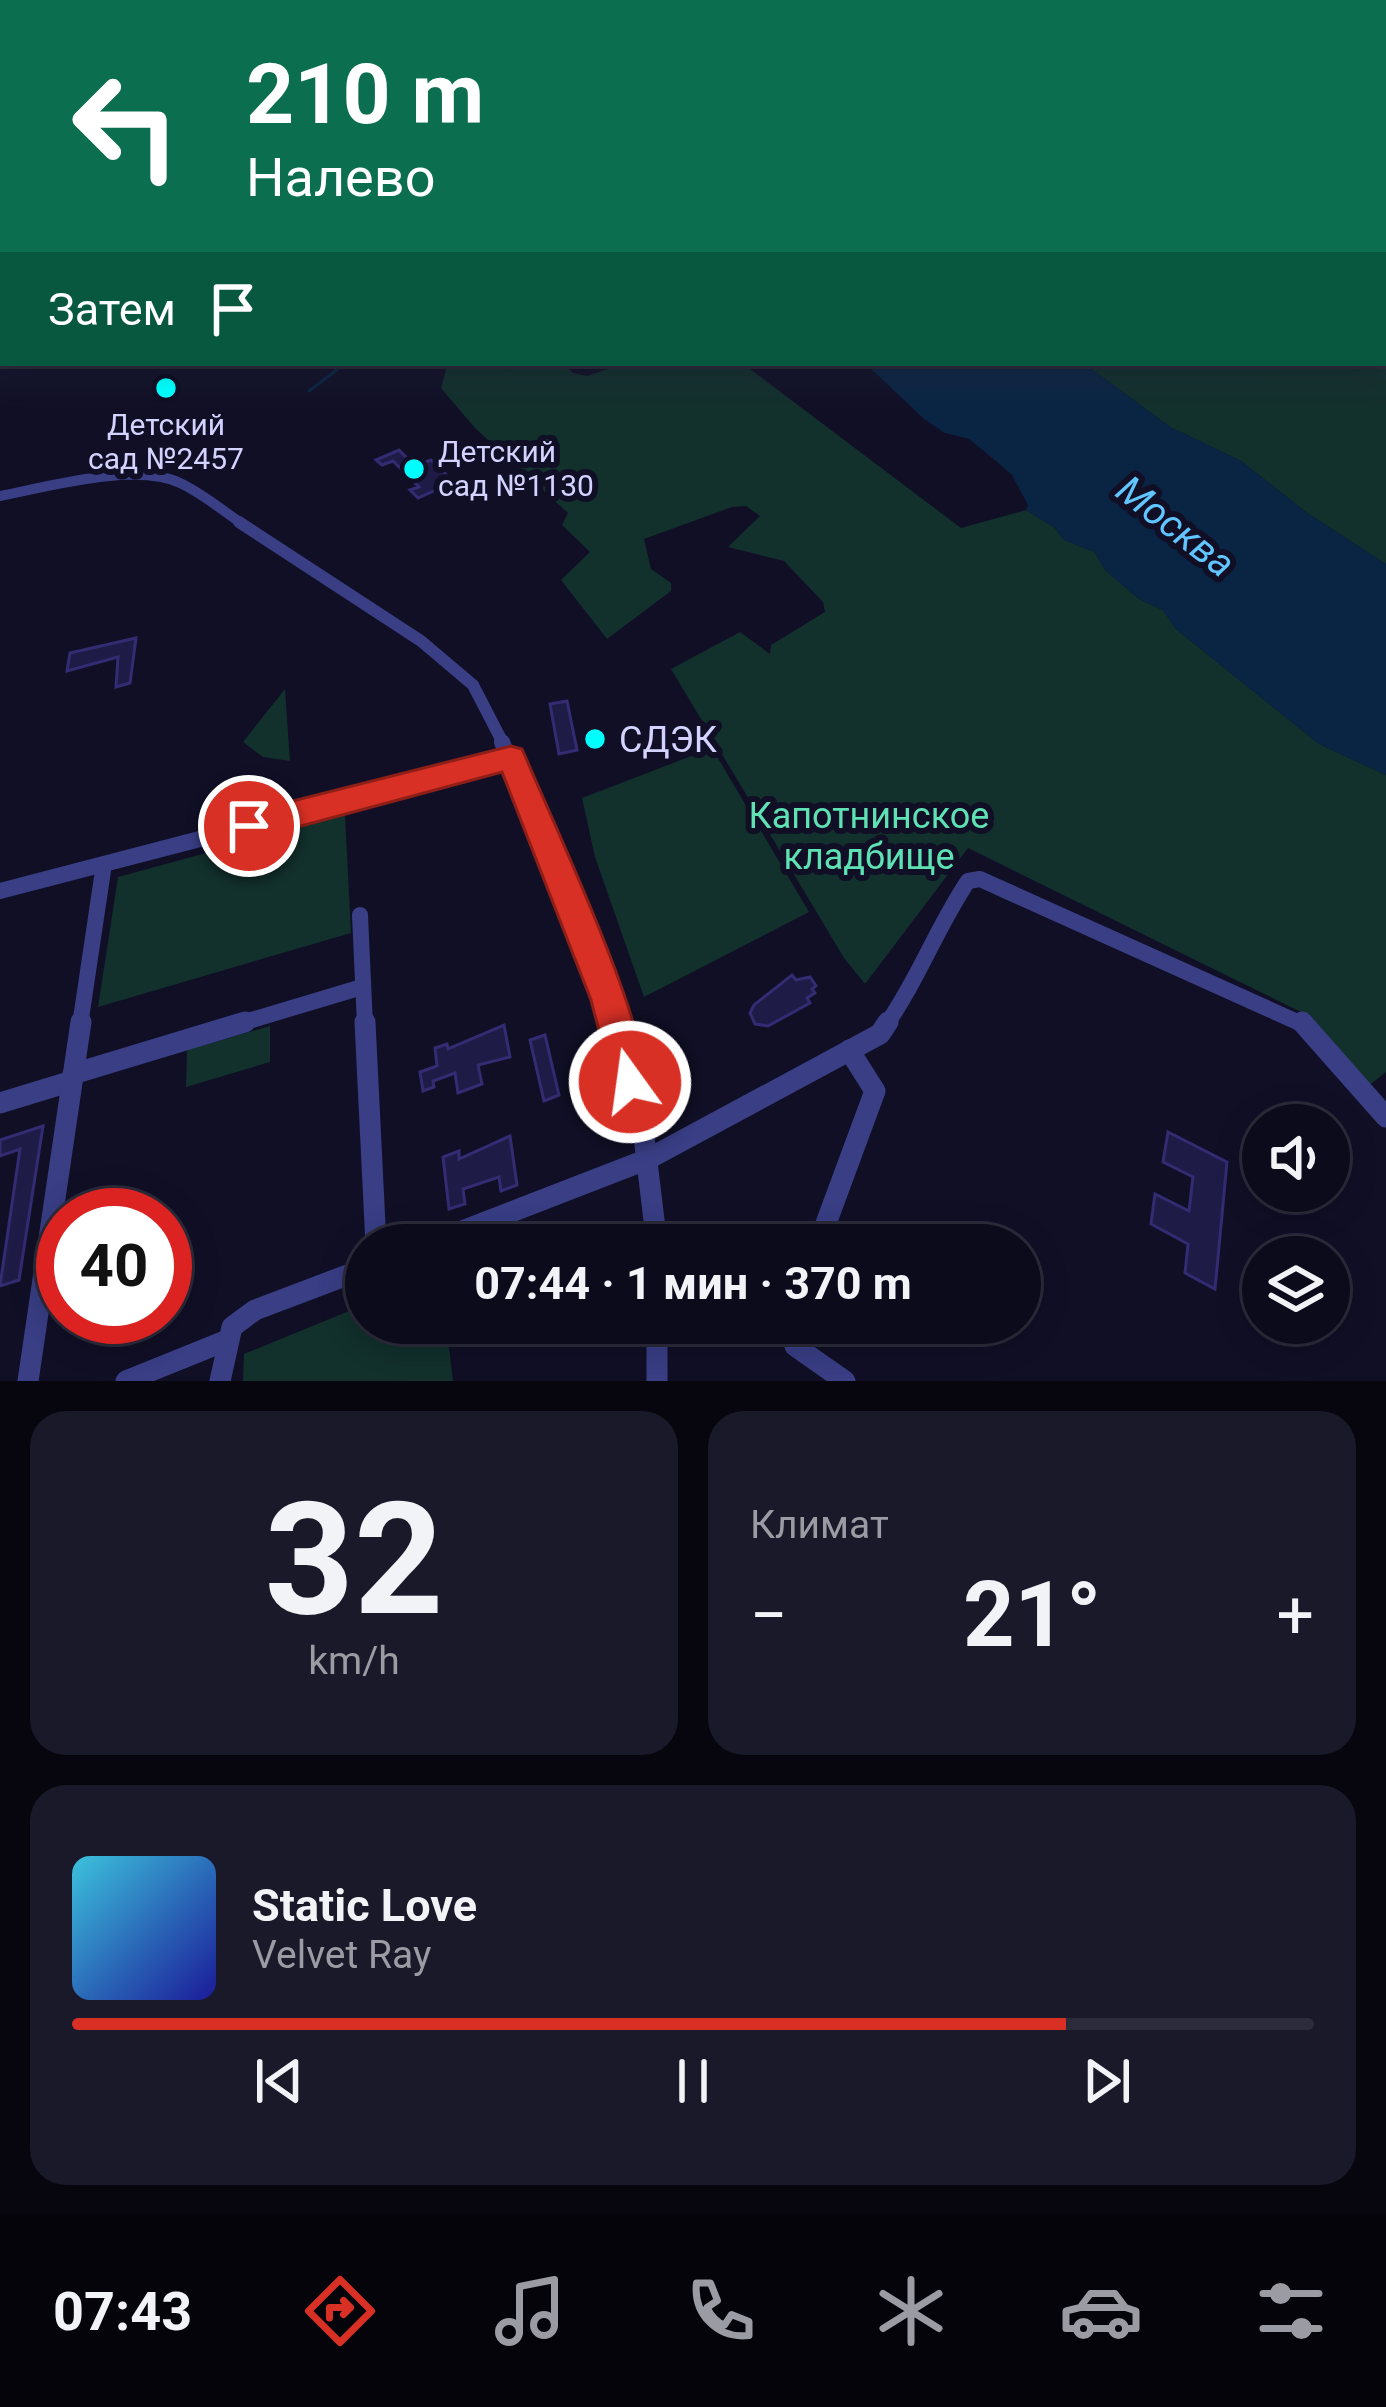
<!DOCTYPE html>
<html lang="ru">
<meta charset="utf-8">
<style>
:root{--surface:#0c0b1c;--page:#1a1929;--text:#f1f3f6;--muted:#9a9ba3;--line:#2c2b3b;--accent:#d93025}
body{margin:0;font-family:Roboto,sans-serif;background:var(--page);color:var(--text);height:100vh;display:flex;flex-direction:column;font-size:45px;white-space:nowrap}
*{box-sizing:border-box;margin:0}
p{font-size:39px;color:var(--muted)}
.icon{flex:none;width:66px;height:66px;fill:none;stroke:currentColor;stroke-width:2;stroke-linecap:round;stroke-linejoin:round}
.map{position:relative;height:1381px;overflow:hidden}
.panel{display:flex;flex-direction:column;gap:30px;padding:30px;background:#07060f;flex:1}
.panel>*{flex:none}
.banner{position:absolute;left:0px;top:0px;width:1386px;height:366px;box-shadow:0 6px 30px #0003,0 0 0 3px var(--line);background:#0b6e4f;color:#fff;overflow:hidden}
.fabs{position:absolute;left:1242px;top:1104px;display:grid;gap:24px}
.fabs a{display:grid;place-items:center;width:108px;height:108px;border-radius:50%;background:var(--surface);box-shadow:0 6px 30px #0003,0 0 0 3px var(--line);font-size:60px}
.speed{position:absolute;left:36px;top:1188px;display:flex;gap:24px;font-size:60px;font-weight:700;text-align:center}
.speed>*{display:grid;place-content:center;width:156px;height:156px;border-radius:50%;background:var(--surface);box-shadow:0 6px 30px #0003,0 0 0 3px var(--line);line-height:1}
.speed .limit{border:18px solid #d22;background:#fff;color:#111}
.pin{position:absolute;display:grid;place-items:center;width:102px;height:102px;color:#fff;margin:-51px;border:6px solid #fff;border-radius:50%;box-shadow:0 3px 12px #0007}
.me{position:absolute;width:132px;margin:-66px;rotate:346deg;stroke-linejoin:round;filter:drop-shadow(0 0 9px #0008)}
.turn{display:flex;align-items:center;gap:42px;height:252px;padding:0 48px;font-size:54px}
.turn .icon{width:156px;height:156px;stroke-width:2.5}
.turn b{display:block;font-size:84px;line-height:102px}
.then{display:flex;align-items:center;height:114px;padding:0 48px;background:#0003;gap:24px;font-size:45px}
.big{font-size:90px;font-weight:700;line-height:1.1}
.panel .card{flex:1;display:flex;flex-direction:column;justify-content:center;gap:18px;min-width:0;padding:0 42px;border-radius:36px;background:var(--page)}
.panel .dial{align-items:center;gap:0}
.dial b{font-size:156px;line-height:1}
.song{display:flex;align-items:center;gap:36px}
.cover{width:144px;height:144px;border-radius:18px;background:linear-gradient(135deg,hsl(190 70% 55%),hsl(240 70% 35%))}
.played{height:12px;border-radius:6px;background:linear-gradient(90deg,var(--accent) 80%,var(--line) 80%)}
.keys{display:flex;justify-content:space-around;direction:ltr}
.heat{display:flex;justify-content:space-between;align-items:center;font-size:66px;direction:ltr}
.panel .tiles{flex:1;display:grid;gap:30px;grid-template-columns:1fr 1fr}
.card:last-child{grid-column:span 2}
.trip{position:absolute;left:345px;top:1224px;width:696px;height:120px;border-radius:60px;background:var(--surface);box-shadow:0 6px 30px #0003,0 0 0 3px var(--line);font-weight:700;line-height:120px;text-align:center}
.menu{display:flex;height:192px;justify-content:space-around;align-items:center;background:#05040b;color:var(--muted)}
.menu .icon{width:84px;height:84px}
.menu .current{color:var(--accent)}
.menu b{font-size:54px;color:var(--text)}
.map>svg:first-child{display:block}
.green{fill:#12302c}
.water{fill:#0a2544}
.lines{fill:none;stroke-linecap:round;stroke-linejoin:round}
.stream{stroke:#0a2544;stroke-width:3}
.building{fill:#1f1b47;stroke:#332c73;stroke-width:3}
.minor-far3{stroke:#393e85;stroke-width:10}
.minor-far2{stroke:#393e85;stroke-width:12}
.minor-far1{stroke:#393e85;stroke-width:16}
.minor{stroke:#393e85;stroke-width:21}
.highway{stroke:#ff4eb5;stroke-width:21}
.route{fill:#d93025;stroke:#8d1f18;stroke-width:3}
.poi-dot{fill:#00fefe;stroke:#100f26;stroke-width:4.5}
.labels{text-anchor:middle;stroke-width:12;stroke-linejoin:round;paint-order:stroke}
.far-poi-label{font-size:30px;fill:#d4d3ff;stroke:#100f26}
.poi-label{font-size:36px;fill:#d4d3ff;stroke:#100f26;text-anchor:start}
.park-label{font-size:36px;fill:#5ee1b3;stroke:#100f26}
.water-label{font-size:39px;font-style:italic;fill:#61c6ff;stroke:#100f26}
</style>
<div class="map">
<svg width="1386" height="1381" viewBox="0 0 1386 1381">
<rect width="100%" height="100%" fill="#100f26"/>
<g class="green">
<polygon points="1383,233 1386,235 1386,564 1307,513 1241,461 1170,427 1083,363 1383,363"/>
<polygon points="448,363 563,363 573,373 587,376 626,363 742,363 961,528 1026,510 1054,527 1064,540 1095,552 1105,570 1139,599 1163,610 1176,629 1319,744 1386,775 1386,1072 1366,1088 1303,1013 968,848 865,984 844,958 671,669 740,632 770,654 771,645 825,612 823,602 784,561 728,547 760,516 746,506 732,507 644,539 651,569 671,583 671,591 607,639 561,580 590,552 562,525 568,513 475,428 441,388"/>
<polygon points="285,689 290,761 263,757 243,742"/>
<polygon points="712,748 809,912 644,997 595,857 582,798"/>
<polygon points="345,815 351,933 98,1007 118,877"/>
<polygon points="270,1026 270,1062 186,1087 187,1050"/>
<polygon points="366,1304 366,1323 446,1323 453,1381 243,1381 244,1354"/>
</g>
<polygon class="water" points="865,363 1083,363 1170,427 1241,461 1307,513 1386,564 1386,775 1319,744 1176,629 1163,610 1139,599 1105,570 1095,552 1064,540 1054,527 1026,510 1028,505 1012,475 996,461 969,439 945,433 924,419"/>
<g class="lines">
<polyline class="stream" points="309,391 346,363"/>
</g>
<g class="building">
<polygon points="399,450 415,466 431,460 454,482 418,498 410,490 419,487 393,461 382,465 376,460"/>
<polygon points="136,638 130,683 116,687 118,657 67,671 70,653"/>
<polygon points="567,701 577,750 559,754 550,704"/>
<polygon points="792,975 796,980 810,977 816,986 812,989 815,993 807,998 810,1003 768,1026 755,1024 750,1013 754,1005"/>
<polygon points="504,1025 510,1057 478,1065 482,1084 458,1093 455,1073 433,1081 434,1087 423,1091 420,1072 437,1066 435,1048 447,1044 448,1049"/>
<polygon points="545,1035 559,1095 544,1101 530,1040"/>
<polygon points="43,1126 19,1280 0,1286 20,1149 0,1156 0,1140"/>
<polygon points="1168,1132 1227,1162 1215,1289 1185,1273 1188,1244 1151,1224 1155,1194 1189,1211 1193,1177 1163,1162"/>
<polygon points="510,1136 517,1185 501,1191 499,1177 463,1189 465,1204 449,1209 443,1157 459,1151 459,1159"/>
</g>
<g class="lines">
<path class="minor-far3" d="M0,496C47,487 135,462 180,483C202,493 223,511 244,525"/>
<polyline class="minor-far2" points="239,522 421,641 473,685 504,745"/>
<g class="minor-far1">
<polyline points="502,742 615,1025"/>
<polyline points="0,891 511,758"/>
<polyline points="360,915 365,1025"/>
<polyline points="80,1025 104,864"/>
<polyline points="235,1025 362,987"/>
<path d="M886,1025C918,980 937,927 968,881L980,879L1304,1025"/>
</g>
<g class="minor">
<polyline points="365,1022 376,1245"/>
<polyline points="615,1022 644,1137 657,1245"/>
<polyline points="1302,1022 1386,1117"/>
<polyline points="73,1074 245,1022"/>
<polyline points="0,1103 72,1081"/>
<polyline points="426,1245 648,1159 880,1034 888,1022"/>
<polyline points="818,1245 875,1091 849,1050"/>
<polyline points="657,1323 657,1381"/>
<polyline points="790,1323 795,1346 845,1381"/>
<polyline points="28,1381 81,1022"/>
<polyline points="126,1381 225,1341"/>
<polyline points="220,1381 232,1327 255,1310 366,1268"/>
</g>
<polyline class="highway" points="0,247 3,245"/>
</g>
<linearGradient id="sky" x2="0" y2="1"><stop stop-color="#090815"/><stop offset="0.53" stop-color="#313752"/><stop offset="1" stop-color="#313752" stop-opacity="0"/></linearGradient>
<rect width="1386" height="409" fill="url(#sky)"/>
<path class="route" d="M511,746L522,749L526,758C549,814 662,1051 643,1096L630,1101L616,1096L591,1000L502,772L249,840L238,836L234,826L238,816L249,812Z"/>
<g class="poi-dot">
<circle cx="166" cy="388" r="12"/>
<circle cx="414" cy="469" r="12"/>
<circle cx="595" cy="739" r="12"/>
</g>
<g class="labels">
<g class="far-poi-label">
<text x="166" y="435">Детский<tspan x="166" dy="34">сад №2457</tspan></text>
<text x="438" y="462" text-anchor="start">Детский<tspan x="438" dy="34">сад №1130</tspan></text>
</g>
<g class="poi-label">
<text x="619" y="752">СДЭК</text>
</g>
<g class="park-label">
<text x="869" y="828">Капотнинское<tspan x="869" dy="41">кладбище</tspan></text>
</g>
<g class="water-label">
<text transform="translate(1176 526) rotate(38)" y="14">Москва</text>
</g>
</g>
</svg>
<div class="fabs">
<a><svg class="icon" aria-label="sound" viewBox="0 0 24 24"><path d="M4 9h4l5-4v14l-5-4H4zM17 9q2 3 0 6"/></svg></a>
<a><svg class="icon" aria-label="layers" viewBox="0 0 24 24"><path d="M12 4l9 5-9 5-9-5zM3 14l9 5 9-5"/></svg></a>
</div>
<div class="speed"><div class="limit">40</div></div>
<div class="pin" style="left:249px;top:826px;background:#d93025"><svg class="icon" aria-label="arrive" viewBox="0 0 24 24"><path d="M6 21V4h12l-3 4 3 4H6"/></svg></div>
<svg class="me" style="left:630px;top:1082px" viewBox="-20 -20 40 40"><circle r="17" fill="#d93025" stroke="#fff" stroke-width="3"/><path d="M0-11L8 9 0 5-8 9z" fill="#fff"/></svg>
<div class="trip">07:44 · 1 мин · 370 m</div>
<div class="banner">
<div class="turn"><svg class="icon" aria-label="left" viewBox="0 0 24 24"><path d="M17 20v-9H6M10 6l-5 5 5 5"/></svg><div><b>210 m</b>Налево</div></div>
<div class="then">Затем<svg class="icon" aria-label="arrive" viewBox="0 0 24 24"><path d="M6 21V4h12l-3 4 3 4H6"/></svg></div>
</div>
</div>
<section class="panel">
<div class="tiles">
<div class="card dial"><b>32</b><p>km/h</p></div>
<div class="card"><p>Климат</p>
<div class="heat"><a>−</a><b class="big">21°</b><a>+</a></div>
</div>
<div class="card">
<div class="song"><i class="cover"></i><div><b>Static Love</b><p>Velvet Ray</p></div></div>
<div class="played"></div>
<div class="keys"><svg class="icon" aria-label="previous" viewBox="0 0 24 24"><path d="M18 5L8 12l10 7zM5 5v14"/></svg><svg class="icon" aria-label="pause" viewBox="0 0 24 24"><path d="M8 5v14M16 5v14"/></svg><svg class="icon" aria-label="next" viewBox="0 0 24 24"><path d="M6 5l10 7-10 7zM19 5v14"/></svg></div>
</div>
</div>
</section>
<nav class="menu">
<b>07:43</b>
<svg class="icon current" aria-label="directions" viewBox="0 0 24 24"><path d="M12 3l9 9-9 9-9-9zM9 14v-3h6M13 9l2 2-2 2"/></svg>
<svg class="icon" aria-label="music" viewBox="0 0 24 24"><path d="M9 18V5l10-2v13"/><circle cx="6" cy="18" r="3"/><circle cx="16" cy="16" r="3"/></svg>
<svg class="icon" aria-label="phone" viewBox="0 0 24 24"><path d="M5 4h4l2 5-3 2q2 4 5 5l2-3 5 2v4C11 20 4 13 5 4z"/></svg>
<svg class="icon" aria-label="climate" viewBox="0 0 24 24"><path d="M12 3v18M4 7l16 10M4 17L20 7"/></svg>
<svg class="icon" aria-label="car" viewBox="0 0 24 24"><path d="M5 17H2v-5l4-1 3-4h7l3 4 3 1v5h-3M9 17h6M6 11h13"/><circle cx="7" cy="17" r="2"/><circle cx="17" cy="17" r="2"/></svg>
<svg class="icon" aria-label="filters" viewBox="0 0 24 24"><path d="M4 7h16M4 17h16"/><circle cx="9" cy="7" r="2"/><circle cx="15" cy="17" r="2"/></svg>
</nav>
